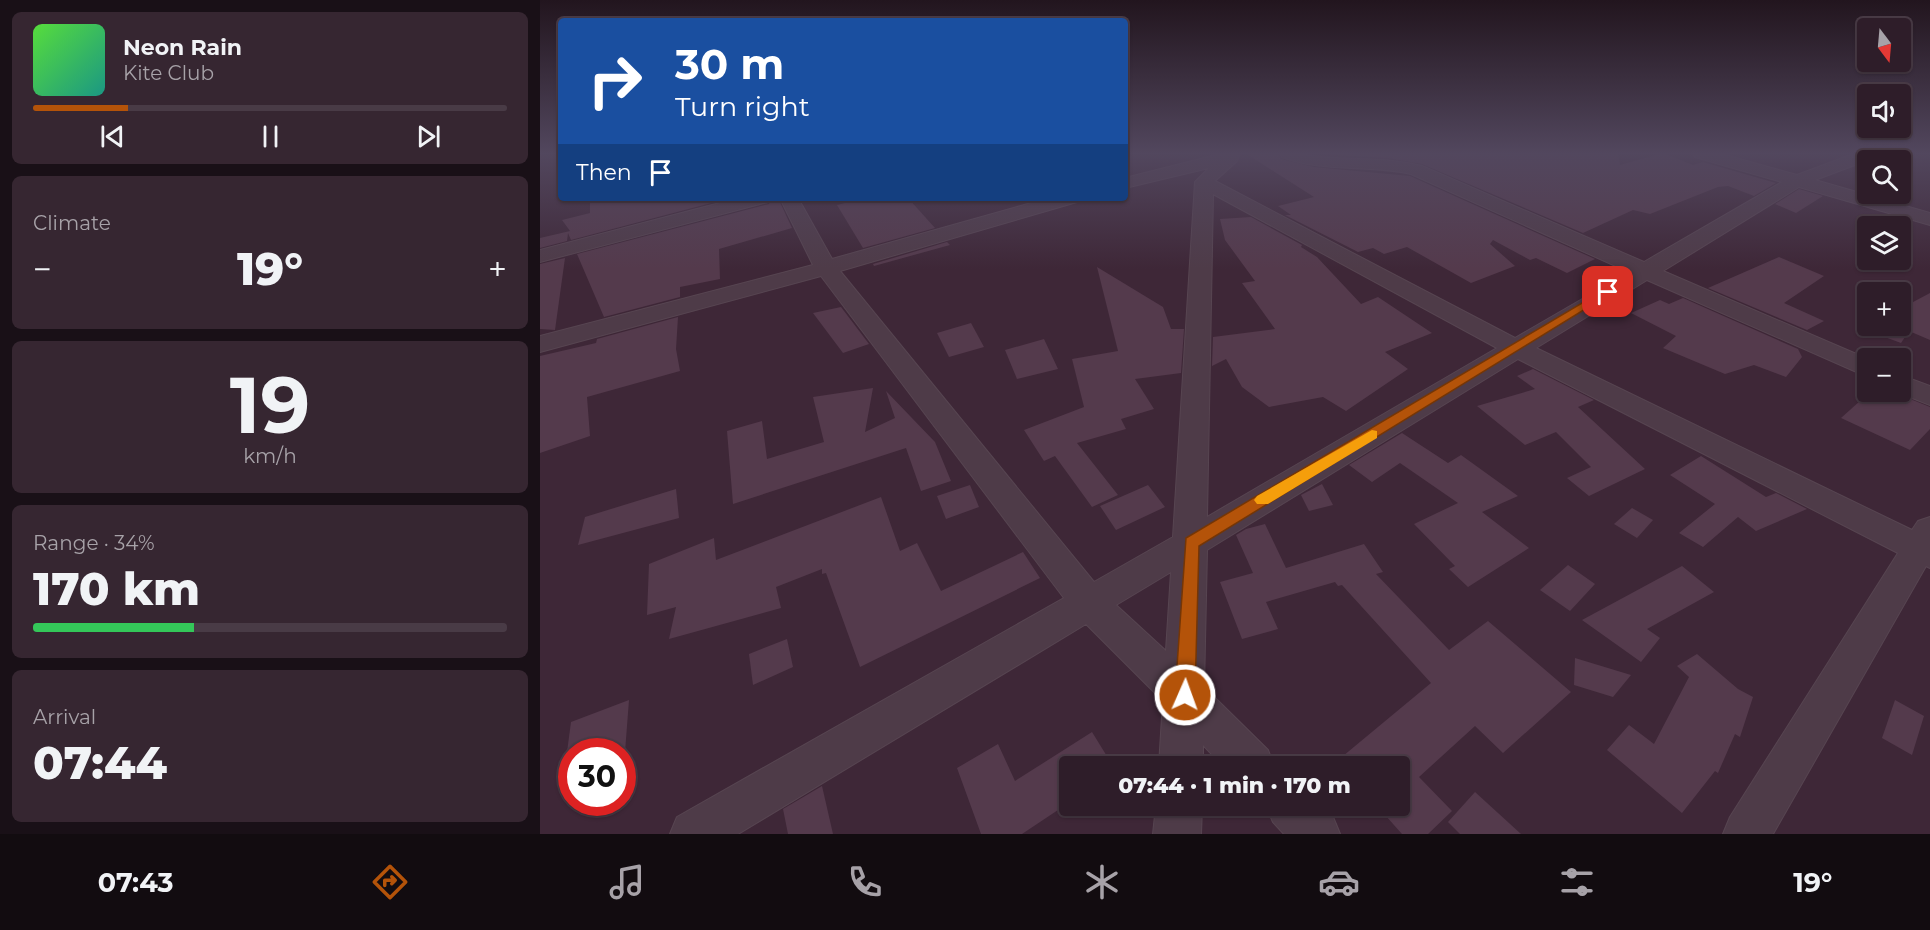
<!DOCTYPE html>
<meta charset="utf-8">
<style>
:root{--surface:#2e1d29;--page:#362631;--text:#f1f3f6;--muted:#a7a2a8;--line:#493b46;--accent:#b45309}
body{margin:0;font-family:Montserrat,sans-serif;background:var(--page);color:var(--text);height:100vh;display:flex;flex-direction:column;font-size:22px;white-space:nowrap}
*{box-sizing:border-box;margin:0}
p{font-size:20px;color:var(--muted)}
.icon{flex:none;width:33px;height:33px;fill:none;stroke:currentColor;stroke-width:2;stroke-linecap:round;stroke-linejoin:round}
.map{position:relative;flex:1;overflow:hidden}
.sheet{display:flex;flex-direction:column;gap:12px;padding:12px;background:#191017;width:540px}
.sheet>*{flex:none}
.top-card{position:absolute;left:18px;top:18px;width:570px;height:183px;border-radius:6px;box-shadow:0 2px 4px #0004,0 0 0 2px var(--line);background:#1a4fa0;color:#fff;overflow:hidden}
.needle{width:39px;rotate:164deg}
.tools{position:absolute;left:1317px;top:18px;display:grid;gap:12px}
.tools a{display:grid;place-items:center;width:54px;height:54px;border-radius:6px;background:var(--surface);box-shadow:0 2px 4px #0004,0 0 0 2px var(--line);font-size:30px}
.speed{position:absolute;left:18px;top:738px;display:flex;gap:12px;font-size:30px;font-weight:700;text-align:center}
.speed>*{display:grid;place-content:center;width:78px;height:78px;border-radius:50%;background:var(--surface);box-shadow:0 2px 4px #0004,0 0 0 2px var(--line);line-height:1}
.speed .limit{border:9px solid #d22;background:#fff;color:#111}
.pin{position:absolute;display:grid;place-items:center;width:51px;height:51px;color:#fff;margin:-26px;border-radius:12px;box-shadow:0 3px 9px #0006}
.me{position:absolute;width:66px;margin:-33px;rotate:2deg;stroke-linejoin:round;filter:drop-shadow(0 0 4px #0008)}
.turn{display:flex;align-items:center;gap:21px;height:126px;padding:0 18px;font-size:27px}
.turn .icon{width:78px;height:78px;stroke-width:2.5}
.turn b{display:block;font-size:42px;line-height:51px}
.then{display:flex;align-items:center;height:57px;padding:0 18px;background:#0003;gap:12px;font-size:22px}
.big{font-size:45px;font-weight:800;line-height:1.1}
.sheet .card{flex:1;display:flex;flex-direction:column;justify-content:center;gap:9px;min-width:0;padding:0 21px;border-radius:9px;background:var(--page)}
.sheet .dial{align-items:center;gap:0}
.dial b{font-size:78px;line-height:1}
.song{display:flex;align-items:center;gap:18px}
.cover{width:72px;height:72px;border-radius:9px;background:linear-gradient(135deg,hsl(110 70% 55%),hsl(170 70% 35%))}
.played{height:6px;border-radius:3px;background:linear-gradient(90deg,var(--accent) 20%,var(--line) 20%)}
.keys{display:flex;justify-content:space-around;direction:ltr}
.heat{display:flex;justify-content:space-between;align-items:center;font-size:33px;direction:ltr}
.charge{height:9px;border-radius:4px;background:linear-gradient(90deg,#34c759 34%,var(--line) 0)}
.trip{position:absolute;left:519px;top:756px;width:351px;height:60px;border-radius:6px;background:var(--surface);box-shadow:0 2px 4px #0004,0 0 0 2px var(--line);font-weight:800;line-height:60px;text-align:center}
.dock{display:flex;height:96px;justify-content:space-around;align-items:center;background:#120c10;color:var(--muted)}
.dock .icon{width:42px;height:42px}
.dock .selected{color:var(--accent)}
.dock b{font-size:27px;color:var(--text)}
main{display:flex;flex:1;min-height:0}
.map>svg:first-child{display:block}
.building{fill:#543a4c}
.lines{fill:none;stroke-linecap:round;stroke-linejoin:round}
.minor-casing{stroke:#574551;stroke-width:2}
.minor{fill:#4e3b48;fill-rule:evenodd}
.route{fill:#b45309;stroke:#753606;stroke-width:1.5}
.slow{fill:#f59e0b}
</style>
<main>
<section class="sheet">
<div class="card">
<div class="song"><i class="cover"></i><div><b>Neon Rain</b><p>Kite Club</p></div></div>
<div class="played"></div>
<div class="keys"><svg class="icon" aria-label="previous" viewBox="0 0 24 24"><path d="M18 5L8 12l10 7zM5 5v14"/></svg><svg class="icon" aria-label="pause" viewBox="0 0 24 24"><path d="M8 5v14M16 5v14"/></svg><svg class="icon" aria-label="next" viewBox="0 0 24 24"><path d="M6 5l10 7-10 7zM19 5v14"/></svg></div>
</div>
<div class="card"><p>Climate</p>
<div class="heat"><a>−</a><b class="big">19°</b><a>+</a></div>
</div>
<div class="card dial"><b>19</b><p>km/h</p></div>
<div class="card"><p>Range · 34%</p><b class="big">170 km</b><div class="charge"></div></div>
<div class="card"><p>Arrival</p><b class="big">07:44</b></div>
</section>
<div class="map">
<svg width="1390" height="834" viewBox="0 0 1390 834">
<rect width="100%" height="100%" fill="#3e2737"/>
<g class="building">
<polygon points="705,153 738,153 741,159 774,167 870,176 1055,259 1027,273 996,258 990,260 953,240 950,244 975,266 931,283 867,247 844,254 833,248 818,252 745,215 751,215 738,206 774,197"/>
<polygon points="764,153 1078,153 1080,165 1123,153 1153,165 1163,162 1236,183 1214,196 1188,186 1178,187 1110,214 1093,210 1043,233 882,164 848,158"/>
<polygon points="1259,189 1283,196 1256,213 1235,204"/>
<polygon points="50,198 190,198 31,240 28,233 27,241 0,248 0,238 30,231 22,220 50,213"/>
<polygon points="232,198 238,198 252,228 179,249 180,279 140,287 140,297 64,317 37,254 229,204"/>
<polygon points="325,198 368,198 395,228 323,248 297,205"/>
<polygon points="711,217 762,245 761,247 777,257 821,304 838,297 892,333 845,352 868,369 806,411 783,397 729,407 702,387 686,359 672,366 673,337 735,329 702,283 715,281 685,240 680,219"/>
<polygon points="407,242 410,245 334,266 333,264"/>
<polygon points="1239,257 1284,276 1244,303 1284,321 1267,330 1168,288"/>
<polygon points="25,258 15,330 0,329 0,264"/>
<polygon points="557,267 623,307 631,329 644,329 641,373 595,379 614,409 581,419 586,429 537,443 578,495 552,507 515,456 504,461 484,430 544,407 532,359 578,351"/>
<polygon points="1390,293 1390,340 1369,331 1361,343 1323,329 1330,326 1360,326 1360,309"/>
<polygon points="1143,298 1258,349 1262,357 1246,377 1214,365 1185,374 1123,348 1136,336 1091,313 1120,300 1129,304"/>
<polygon points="301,307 329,344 303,353 273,313"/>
<polygon points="138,317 136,349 140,371 47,397 50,436 0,453 0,356 56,343 57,339"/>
<polygon points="431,323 444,347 409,357 397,333"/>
<polygon points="504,339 518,369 477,379 465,350"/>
<polygon points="993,369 1054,400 1038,407 1105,469 1049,496 1027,478 1051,467 1016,432 985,445 937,406 995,389 977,376"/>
<polygon points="333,388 325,432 355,418 346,391 395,442 411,481 381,491 366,448 193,504 187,431 222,421 227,459 284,442 273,397"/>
<polygon points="1330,392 1353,392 1390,407 1390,429 1370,450 1301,418"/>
<polygon points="862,433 908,463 921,455 978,496 942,512 989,548 928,587 909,569 915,566 874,524 918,503 860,463 832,482 809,465"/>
<polygon points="1161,456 1226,497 1236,493 1267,509 1216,531 1198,517 1163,547 1139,533 1175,504 1130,475"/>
<polygon points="782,484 793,505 769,511 761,495"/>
<polygon points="430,485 439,507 406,519 397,496"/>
<polygon points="608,485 625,507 576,530 560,506"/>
<polygon points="136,489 139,518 38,545 45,517"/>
<polygon points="341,497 360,551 377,543 401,591 483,552 500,578 320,667 286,573 282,574 282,569 236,587 241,608 129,639 136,607 107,615 109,564 174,538 176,560"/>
<polygon points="1092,508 1113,520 1097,538 1074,524"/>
<polygon points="725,524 746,568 824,544 843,572 836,574 909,650 948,621 1031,692 963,753 935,726 879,777 912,811 888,834 862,834 837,806 860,806 860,766 802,766 797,761 891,683 802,585 798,586 795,582 726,602 738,629 702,639 680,582 713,573 696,535 706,529"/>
<polygon points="1028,565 1055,584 1030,611 1000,590"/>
<polygon points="1142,566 1174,592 1107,629 1120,638 1101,662 1042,620"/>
<polygon points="247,639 253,667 213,685 209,654"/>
<polygon points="1157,654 1198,689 1213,697 1200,737 1195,734 1178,773 1175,771 1142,813 1067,750 1089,725 1114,744 1149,677 1137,666"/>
<polygon points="1035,658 1091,675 1073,697 1034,685"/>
<polygon points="89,700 85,752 27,752 31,722"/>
<polygon points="1355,700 1384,716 1372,755 1342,738"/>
<polygon points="552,732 573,766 530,766 530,802 482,834 441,834 417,768 458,744 475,781"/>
<polygon points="282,786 293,834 248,834 243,809"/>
<polygon points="935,792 981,834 920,834 908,822"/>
</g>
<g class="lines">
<defs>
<g id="minor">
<path d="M684,153H700L697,161L675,181L975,338L1089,272L871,174C828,164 785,173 742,157L740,153C758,153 774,157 792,158C827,160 847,158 882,166L1104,262L1242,182L1155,157L1153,153H1178L1257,175L1316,153H1338L1336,157L1275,180L1390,213V225L1259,187L1123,271L1328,359V377L1107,280L996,348L1372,530L1378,521L1390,517V568L1386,566L1233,834H1183L1190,817L1358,553L978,359L667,550L664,687L728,750L734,766H683L663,745V766H619L623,701L546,624L198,834H130L137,817L524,598L281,276L0,352V336L273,265L240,198H258L292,259L509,198H539L537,202L300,271L554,582L633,537L655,182L669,168L585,188V178ZM673,194L957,348L667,517ZM631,572L626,651L576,605Z"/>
<polygon points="199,198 230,198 228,202 0,262 0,250"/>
<polygon points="1360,375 1390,386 1390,405 1357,392 1360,392"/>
<polygon points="616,806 662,806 661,834 613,834"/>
<polygon points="726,806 781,806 793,817 800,834 744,834 733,822"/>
</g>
</defs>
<use href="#minor" class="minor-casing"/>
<use href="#minor" class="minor"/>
</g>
<linearGradient id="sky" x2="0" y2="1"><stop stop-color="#22151e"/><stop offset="0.57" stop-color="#52475e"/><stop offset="1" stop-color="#52475e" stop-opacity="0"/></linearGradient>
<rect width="1390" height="269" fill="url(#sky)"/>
<polygon class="route" points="1064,290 1073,292 659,546 655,695 652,702 645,704 638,702 635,695 646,538"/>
<polygon class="slow" points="832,430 837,431 837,438 728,504 717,504 714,500 717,496"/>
</svg>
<div class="tools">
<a><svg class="needle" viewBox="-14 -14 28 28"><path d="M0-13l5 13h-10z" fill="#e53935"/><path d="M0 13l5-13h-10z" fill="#a7a2a8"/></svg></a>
<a><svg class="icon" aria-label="sound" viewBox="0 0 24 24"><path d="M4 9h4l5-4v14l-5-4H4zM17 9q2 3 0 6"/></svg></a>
<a><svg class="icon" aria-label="search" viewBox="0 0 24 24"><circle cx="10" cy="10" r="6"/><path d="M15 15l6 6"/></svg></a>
<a><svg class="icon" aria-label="layers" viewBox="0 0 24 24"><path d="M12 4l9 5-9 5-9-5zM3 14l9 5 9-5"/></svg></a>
<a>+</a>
<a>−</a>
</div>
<div class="speed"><div class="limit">30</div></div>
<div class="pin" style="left:1068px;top:292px;background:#d93025"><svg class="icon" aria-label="arrive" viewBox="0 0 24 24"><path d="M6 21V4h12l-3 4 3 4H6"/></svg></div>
<svg class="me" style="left:645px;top:695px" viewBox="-20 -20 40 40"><circle r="17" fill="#b45309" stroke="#fff" stroke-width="3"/><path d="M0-11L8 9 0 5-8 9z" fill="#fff"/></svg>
<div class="trip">07:44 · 1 min · 170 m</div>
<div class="top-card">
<div class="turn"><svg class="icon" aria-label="right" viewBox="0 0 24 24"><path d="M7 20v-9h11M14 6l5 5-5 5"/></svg><div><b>30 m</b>Turn right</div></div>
<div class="then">Then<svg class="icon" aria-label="arrive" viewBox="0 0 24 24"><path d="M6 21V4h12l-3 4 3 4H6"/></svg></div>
</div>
</div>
</main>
<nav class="dock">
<b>07:43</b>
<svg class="icon selected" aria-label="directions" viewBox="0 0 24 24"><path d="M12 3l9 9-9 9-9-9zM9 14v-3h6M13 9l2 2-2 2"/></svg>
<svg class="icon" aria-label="music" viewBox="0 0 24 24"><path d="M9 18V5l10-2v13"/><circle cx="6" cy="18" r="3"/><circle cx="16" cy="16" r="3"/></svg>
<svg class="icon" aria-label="phone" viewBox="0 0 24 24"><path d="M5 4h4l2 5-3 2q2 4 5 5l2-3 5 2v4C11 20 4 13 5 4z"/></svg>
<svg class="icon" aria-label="climate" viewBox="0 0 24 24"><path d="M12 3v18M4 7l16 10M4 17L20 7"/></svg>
<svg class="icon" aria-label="car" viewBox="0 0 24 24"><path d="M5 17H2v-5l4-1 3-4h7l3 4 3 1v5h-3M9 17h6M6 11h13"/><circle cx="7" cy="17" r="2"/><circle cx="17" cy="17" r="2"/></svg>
<svg class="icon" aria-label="filters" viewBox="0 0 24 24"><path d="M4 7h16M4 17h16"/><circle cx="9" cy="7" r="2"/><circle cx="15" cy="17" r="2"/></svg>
<b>19°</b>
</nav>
